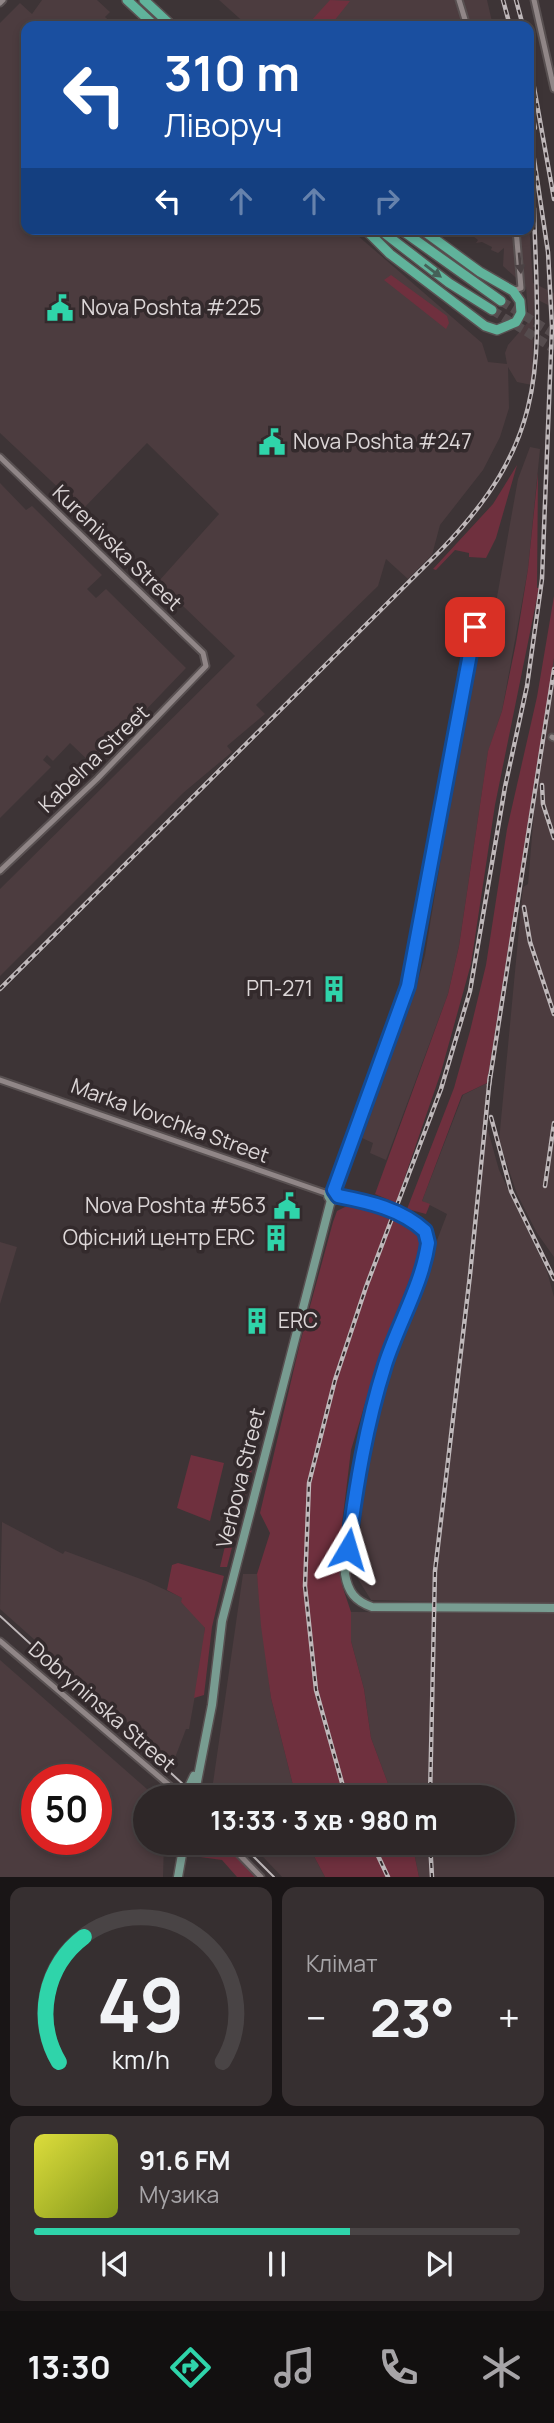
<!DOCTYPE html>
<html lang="uk">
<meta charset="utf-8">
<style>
:root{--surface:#2e2728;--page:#362f30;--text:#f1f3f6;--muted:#a7a5a8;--line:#494445;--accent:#2fd4aa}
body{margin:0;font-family:Manrope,sans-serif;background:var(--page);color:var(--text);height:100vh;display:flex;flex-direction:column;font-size:26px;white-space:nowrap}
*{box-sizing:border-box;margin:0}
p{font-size:23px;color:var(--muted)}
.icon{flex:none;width:38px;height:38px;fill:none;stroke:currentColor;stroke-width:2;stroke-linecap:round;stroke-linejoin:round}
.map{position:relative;height:1877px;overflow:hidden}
.details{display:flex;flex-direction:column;gap:10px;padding:10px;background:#191516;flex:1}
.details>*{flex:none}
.banner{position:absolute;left:21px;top:21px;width:513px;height:214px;border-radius:14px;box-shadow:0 4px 10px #0003,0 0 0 2px var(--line);background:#1a4fa0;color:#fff;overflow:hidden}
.speed{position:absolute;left:21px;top:1764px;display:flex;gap:14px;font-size:35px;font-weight:700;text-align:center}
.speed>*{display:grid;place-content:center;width:91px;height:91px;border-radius:50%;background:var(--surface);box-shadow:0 4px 10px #0003,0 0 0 2px var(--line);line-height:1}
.speed .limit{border:10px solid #d22;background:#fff;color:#111}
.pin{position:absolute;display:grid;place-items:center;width:60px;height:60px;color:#fff;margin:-30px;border-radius:14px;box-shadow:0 4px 10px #0006}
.me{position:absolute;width:77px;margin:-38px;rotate:7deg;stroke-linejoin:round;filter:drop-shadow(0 0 5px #0008)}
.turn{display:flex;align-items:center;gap:24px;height:147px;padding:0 28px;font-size:32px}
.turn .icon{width:91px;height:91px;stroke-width:2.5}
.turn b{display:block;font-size:49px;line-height:60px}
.lanes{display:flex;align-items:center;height:66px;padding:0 28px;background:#0003;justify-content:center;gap:35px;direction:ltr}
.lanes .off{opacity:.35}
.big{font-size:52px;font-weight:700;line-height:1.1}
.details .card{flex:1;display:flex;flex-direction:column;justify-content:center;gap:10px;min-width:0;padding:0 24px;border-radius:14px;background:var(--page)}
.details .dial{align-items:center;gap:0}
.dial svg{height:182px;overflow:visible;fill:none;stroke:var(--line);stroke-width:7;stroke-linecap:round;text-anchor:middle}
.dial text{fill:var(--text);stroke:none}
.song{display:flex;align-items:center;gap:21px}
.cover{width:84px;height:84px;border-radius:10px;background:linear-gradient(135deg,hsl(60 70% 55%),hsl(70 70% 35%))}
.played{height:7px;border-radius:4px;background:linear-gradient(90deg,var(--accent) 65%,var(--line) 65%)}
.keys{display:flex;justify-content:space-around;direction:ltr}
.heat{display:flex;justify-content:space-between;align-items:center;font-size:38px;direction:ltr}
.details .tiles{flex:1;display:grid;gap:10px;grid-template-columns:1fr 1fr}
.card:last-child{grid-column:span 2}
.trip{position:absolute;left:133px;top:1785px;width:382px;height:70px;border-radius:35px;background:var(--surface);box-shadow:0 4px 10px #0003,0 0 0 2px var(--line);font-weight:700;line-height:70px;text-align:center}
.menu{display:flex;height:112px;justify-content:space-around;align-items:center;background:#121010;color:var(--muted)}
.menu .icon{width:49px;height:49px}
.menu .on{color:var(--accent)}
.menu b{font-size:32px;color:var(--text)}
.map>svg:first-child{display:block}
.built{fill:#4c3c3f;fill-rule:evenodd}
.green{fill:#6f303e}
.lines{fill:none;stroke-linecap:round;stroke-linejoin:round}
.primary-tunnel{stroke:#554c4e;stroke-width:9;stroke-dasharray:9 4.5;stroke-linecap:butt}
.street-casing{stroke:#585051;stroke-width:9}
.secondary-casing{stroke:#585051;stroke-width:11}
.primary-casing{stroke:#585051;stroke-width:12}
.street{stroke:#908687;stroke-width:5}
.secondary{stroke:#789c91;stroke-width:8}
.primary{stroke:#60b39b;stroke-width:9}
.tram{stroke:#bfb8ba;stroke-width:2}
.rail-casing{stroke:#bfb8ba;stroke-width:4.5}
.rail{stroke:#332a2c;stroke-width:2;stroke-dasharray:5;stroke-linecap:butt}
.oneway{fill:#4a4143}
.oneway2{fill:#456158}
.route-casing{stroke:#114b97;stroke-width:18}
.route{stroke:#1a73e8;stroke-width:12}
.labels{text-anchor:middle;stroke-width:7;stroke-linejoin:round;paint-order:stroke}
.poi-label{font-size:21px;fill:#dcd6d7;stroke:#332a2c;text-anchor:start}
.street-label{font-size:21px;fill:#dcd6d7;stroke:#332a2c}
</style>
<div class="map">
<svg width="554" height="1877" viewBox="0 0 554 1877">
<rect width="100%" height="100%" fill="#3d3436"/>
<g class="built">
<polygon points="42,0 97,0 110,12 105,17 115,26 26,26 26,229 350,229 482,343 488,362 507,364 505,353 508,345 529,321 526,287 503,266 504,248 498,253 491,250 492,247 482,242 476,243 478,240 464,229 528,229 529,222 533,283 554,293 554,308 534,298 532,385 517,382 508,367 509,408 500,437 483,470 440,525 432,555 408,579 386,559 378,586 256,705 265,714 227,746 232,752 183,793 0,976 0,889 235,656 158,582 219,514 147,443 82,510 0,433 0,23 20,3 32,14"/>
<polygon points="219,0 487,0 493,26 248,26"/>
<polygon points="530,447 540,449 528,569 502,711 488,752 459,946 448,994 386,1160 370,1153 373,1143 362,1138 416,988 425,955 478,631 484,612 494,614 518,479"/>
<polygon points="0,483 26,510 32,506 102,575 87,589 96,598 106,589 186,668 93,765 70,743 53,761 47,755 43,760 51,767 0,818"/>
<polygon points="554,658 554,1257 537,1233 517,1194 499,1141 523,887 528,884 541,729"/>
<polygon points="487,1083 487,1127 499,1170 547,1271 554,1297 554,1605 371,1600 358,1579 364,1461 390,1364 447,1214 422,1201 463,1095"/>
<polygon points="0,1242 17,1247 0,1304"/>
<polygon points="2,1522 63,1554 65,1551 146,1581 183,1598 181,1602 194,1613 205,1628 202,1656 189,1729 186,1729 173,1763 0,1609"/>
<polygon points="243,1574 257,1574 271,1698 296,1797 211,1797"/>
<polygon points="351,1612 554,1613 554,1877 419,1877 412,1843 502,1843 502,1797 393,1797 371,1738 364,1689 351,1641"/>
<path d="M0,1660L156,1797H145V1843H164L163,1877H0ZM37,1780H96V1839H37Z"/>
<polygon points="250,1843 307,1843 325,1877 282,1877"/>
</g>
<g class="green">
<polygon points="330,0 350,1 330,26 318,26 311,21"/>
<polygon points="391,275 447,316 449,323 446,329 384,280"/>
<polygon points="517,465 496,538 486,558 469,557 469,553 455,550 436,570 433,569 493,504"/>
<polygon points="538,473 537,588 539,588 495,805 471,964 441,1072 396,1203 375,1194 448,994 459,946 488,751 502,711 516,643 528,569"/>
<polygon points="554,596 554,658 487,1083 462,1095 422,1201 430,1204 426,1214 407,1209 454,1088 470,1031 486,965 507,829 537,697"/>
<path d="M365,1206C387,1210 418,1222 423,1246L380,1354L351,1450L342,1524V1585L351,1612V1641L364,1689L371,1738L393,1797H296L271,1698L261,1626L257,1574L270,1533L260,1513L300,1343L333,1222L337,1211L345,1207Z"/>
<polygon points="191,1455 224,1463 210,1521 177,1508"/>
<polygon points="244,1467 252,1469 227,1567 220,1567"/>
<polygon points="178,1563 224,1576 212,1627 204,1695 194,1698 205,1628 181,1602 182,1598 167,1590 172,1565"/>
<polygon points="205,1843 223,1843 256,1877 237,1877 222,1860 200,1857 201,1849"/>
<polygon points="307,1843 412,1843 419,1877 325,1877"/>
</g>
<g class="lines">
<g class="primary-tunnel">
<polyline points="501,301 554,334"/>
<polyline points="492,310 554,349"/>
</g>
<defs>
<g id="street">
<polyline points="459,0 467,26"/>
<polyline points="534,0 554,89"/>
<polyline points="0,3 3,0"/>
<polyline points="513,291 521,288 516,229"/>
<polyline points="0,457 203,653 206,666 97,779 0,871"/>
<polyline points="552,737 554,738"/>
<polyline points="0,1080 328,1194"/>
<polyline points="334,1190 408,986 475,627"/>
<polyline points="0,1641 183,1797"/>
<polyline points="228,1843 261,1877"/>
</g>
<g id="secondary">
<circle cx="333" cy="1195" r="5"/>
<path d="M338,1196C369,1202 401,1209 425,1231L428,1243L426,1256C400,1327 371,1397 358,1472C352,1506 349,1540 345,1574C348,1592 355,1601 372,1607L554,1608"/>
<polyline points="188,1797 187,1791 194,1776"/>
<polyline points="194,1797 212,1705 222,1621 331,1200"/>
<polyline points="178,1877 184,1843"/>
</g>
<g id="primary">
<polyline points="127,0 155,26"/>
<polyline points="144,0 172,26"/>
<polyline points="365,229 390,254 485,326 497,330 516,322 521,313 520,301 513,291 480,272 421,229"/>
<polyline points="379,229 449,283 492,310"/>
<polyline points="400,229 501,301"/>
</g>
</defs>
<use href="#street" class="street-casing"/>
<use href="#secondary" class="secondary-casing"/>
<use href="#primary" class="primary-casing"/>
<use href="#street" class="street"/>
<use href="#secondary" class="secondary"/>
<use href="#primary" class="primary"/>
<g class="tram">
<polyline points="0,1616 197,1797"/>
<polyline points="240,1843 274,1877"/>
</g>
<defs>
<g id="rail">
<polyline points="503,0 510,26"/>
<polyline points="516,0 523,26"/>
<polyline points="528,54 554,199"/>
<polyline points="528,95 535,128"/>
<polyline points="542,785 543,804 554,838"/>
<polyline points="524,907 530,942 554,1014"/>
<path d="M0,989L441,550C554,434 538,358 534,208"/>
<polyline points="489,1085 554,669"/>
<polyline points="491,1117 511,1191 554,1279"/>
<polyline points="545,1186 554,1123"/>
<polyline points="346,1797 316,1690 305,1586 309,1483 335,1380 366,1287 441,1089 470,991 505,787 527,686 542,579 552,327 548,252 528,119"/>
<polyline points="430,1797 435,1571 470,1275 490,1076"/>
<polyline points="372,1843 388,1877"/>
<polyline points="430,1843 432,1877"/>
</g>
</defs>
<use href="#rail" class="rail-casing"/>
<use href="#rail" class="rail"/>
</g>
<defs><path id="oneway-solid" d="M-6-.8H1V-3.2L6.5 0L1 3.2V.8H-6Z" transform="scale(1.75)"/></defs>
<use class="oneway" href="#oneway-solid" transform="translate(520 263) rotate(85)"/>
<use class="oneway2" href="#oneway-solid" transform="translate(433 271) rotate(37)"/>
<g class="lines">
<defs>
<path id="route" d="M348,1549C356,1486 366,1425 385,1365C398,1324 422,1285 428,1243L425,1231C401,1209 369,1202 338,1196L334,1190L408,986L475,627"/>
</defs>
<use href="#route" class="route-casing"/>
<use href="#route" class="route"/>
</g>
<defs>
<symbol id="civic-bare" viewBox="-9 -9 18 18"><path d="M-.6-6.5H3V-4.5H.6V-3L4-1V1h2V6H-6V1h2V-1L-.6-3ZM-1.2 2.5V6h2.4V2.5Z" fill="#2fd4aa" stroke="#332a2c" stroke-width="2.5" paint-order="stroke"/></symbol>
<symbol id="building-bare" viewBox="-9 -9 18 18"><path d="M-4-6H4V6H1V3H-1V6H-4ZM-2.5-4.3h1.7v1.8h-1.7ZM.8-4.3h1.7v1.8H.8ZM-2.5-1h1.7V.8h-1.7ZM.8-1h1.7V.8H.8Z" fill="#2fd4aa" stroke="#332a2c" stroke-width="2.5" paint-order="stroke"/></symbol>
</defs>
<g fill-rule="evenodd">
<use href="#civic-bare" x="41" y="289" width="38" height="38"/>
<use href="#civic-bare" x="253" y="423" width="38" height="38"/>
<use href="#building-bare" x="315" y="970" width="38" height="38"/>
<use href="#civic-bare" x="268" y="1187" width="38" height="38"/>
<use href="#building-bare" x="257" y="1219" width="38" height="38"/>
<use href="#building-bare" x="238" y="1302" width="38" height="38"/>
</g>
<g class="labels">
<g class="poi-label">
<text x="81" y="315">Nova Poshta #225</text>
<text x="293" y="449">Nova Poshta #247</text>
<text x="313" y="996" text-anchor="end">РП-271</text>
<text x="266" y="1213" text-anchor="end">Nova Poshta #563</text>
<text x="255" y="1245" text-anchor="end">Офісний центр ERC</text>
<text x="278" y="1328">ERC</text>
</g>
<g class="street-label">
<text transform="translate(117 548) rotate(44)" y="7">Kurenivska Street</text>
<text transform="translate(94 759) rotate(-44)" y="7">Kabelna Street</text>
<text transform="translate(170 1121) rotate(20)" y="7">Marka Vovchka Street</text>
<text transform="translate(241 1478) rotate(-76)" y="7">Verbova Street</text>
<text transform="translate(102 1707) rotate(41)" y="7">Dobryninska Street</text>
</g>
</g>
</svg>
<div class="speed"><div class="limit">50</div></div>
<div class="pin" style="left:475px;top:627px;background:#d93025"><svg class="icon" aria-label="arrive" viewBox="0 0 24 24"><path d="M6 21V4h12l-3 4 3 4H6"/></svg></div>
<svg class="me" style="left:348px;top:1549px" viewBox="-20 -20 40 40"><path d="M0-17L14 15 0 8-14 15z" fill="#1a73e8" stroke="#fff" stroke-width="4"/></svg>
<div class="trip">13:33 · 3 хв · 980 m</div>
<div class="banner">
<div class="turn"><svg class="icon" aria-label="left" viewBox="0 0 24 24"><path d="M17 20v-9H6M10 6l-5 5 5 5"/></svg><div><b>310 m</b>Ліворуч</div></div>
<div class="lanes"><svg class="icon" aria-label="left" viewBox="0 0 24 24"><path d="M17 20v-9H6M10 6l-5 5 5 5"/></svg><svg class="icon off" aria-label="ahead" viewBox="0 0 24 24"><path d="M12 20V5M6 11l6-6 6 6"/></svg><svg class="icon off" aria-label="ahead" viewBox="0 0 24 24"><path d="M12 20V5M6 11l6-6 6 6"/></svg><svg class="icon off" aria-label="right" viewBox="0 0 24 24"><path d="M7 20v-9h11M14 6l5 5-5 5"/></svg></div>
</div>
</div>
<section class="details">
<div class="tiles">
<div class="card dial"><svg viewBox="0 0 100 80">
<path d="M14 69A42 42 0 1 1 86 69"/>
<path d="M14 69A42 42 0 0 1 25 14" stroke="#2fd4aa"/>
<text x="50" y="56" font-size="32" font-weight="700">49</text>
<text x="50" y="72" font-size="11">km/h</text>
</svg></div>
<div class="card"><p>Клімат</p>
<div class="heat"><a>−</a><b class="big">23°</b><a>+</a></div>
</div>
<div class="card">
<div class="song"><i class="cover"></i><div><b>91.6 FM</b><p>Музика</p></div></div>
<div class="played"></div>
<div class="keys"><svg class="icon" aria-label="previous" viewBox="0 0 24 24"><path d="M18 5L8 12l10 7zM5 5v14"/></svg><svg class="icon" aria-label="pause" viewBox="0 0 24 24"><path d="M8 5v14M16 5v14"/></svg><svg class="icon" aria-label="next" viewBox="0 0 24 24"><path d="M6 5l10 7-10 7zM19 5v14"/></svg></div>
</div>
</div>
</section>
<nav class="menu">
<b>13:30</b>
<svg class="icon on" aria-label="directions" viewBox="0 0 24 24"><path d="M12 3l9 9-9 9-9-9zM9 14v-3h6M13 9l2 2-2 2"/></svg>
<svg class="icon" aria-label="music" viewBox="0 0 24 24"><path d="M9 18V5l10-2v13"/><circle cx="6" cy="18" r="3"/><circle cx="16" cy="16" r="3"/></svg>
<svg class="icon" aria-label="phone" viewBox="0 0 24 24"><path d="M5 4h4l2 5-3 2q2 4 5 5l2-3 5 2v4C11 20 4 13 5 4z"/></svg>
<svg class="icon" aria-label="climate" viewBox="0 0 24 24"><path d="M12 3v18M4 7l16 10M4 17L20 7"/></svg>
</nav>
